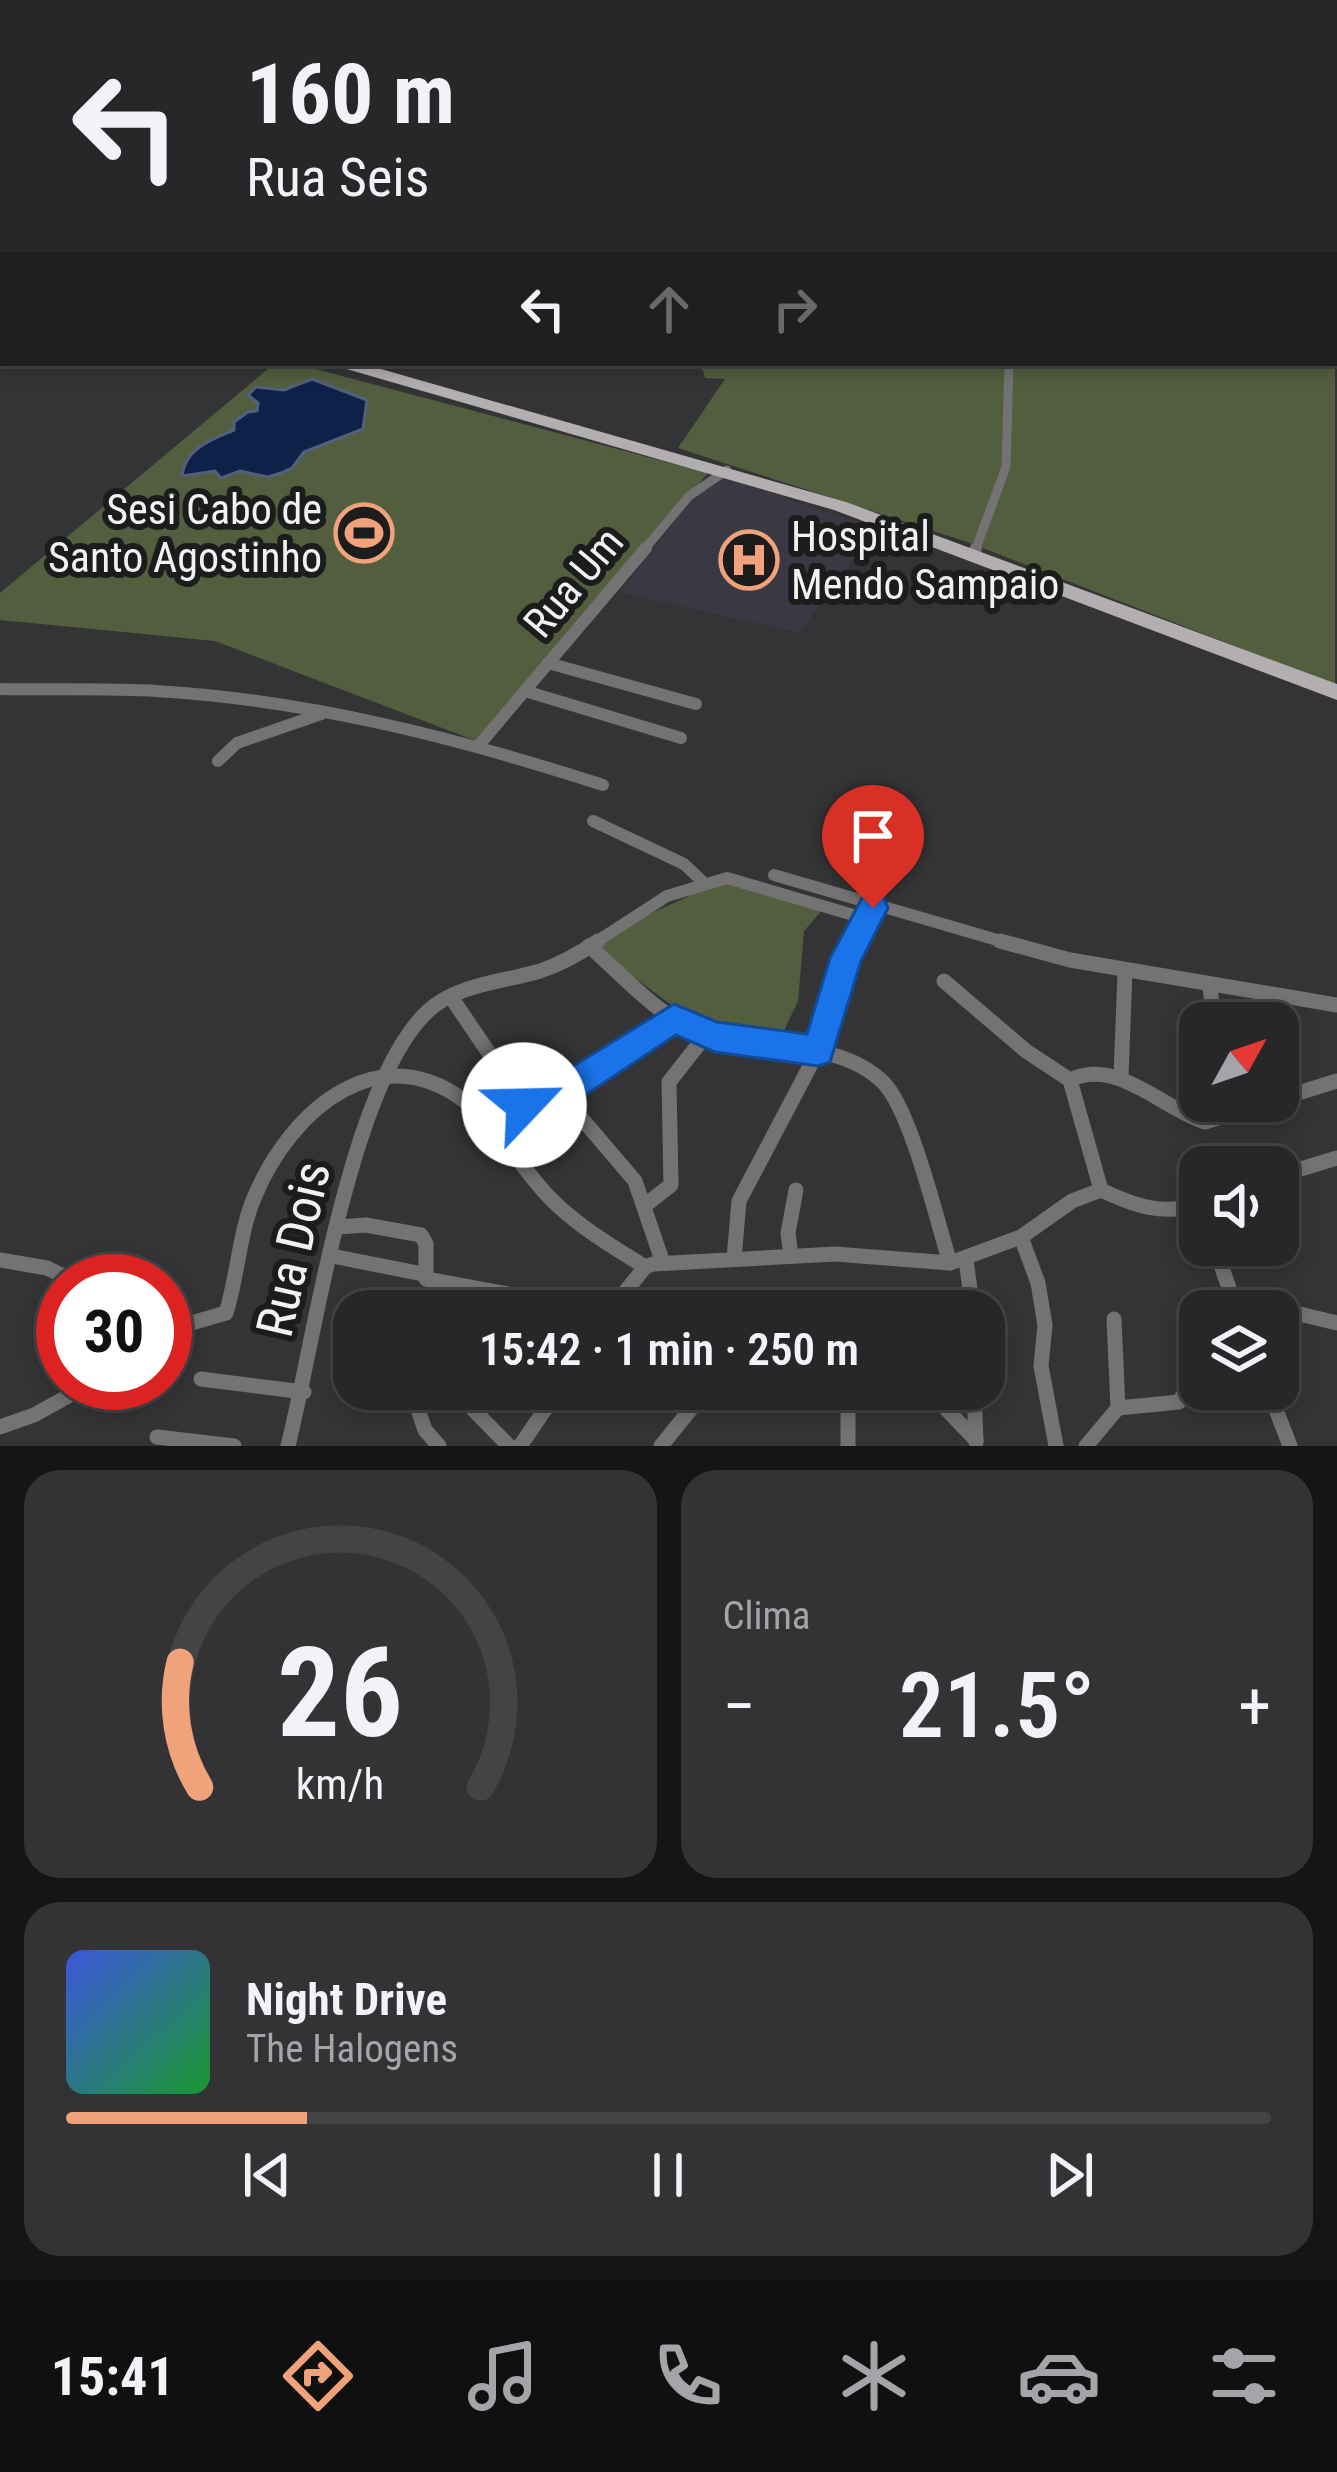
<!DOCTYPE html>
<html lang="pt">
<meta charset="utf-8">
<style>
:root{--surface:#272729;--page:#333335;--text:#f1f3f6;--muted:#a4a5a8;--line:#434446;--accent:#f0a27a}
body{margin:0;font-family:"Roboto Condensed",sans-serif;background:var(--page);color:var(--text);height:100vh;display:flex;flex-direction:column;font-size:45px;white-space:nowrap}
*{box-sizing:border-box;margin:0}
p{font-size:39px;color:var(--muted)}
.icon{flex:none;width:66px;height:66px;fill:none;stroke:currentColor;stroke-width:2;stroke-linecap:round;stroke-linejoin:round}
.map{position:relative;height:1446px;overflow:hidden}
.drawer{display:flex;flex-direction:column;gap:24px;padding:24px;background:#151517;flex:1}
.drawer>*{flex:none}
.guide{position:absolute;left:0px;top:0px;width:1338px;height:366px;box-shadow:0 6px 18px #0003,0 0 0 3px var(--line);background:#272729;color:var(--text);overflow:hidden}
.needle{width:78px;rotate:50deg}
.controls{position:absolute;left:1179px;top:1002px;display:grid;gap:24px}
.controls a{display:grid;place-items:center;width:120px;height:120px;border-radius:24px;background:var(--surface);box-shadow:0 6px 18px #0003,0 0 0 3px var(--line);font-size:60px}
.speed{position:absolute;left:36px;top:1254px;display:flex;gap:24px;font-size:60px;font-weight:700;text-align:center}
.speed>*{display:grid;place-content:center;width:156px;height:156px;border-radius:50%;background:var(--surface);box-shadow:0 6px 18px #0003,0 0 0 3px var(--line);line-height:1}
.speed .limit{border:18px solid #d22;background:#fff;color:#111}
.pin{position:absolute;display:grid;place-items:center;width:102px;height:102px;color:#fff;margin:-123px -51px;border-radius:50% 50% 50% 0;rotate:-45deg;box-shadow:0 0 12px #0007}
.pin .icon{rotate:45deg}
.me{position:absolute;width:132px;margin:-66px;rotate:66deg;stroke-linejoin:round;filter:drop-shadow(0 0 9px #0008)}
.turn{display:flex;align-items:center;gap:42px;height:252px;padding:0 48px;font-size:54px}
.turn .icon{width:156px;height:156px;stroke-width:2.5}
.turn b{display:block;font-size:84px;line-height:102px}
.lanes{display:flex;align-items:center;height:114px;padding:0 48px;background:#0003;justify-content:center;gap:60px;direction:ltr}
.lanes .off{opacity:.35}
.big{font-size:90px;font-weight:600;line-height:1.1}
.drawer .tile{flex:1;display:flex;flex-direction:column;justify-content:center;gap:18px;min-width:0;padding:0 42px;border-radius:36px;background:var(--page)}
.drawer .dial{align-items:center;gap:0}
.dial svg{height:312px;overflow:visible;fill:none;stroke:var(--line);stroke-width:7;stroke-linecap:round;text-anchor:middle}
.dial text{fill:var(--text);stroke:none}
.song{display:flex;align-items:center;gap:36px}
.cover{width:144px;height:144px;border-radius:18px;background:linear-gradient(135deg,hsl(230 70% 55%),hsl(130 70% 35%))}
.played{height:12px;border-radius:6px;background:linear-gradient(90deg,var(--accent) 20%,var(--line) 20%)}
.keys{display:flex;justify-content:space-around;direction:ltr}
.heat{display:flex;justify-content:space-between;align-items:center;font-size:66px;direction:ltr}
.drawer .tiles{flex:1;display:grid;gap:24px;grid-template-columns:1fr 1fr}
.tile:last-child{grid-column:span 2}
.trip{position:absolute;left:333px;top:1290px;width:672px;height:120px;border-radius:36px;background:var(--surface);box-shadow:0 6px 18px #0003,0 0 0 3px var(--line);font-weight:600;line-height:120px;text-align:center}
.dock{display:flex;height:192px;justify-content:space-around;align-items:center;background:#101010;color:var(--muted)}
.dock .icon{width:84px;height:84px}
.dock .on{color:var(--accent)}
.dock b{font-size:54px;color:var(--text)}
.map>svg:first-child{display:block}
.built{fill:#3a3943}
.green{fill:#535e3f}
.water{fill:#0e2149;stroke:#52607c;stroke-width:3}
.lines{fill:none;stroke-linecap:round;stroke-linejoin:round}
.stream{stroke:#52607c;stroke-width:3}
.minor-far3{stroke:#747273;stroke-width:8}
.minor-far2{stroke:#747273;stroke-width:9}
.minor-far1{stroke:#747273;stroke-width:12}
.minor{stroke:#747273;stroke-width:15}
.primary{fill:#b3aeb0;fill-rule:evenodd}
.trunk{fill:#bfbabc;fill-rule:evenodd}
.route{fill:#1a73e8;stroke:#114b97;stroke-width:3}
.labels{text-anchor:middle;stroke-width:12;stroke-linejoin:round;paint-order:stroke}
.poi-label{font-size:42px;fill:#f2f2f4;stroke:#1c1c1d;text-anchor:end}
.street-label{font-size:42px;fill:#f2f2f4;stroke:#1c1c1d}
.near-street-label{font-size:51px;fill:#f2f2f4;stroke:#1c1c1d}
</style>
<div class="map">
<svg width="1337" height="1446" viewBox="0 0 1337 1446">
<rect width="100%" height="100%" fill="#343437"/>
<polygon class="built" points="721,476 877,529 799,633 620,592 696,493"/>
<g class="green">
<polygon points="1335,214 1335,685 967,542 678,448 725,379 705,378 703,370 686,363 1335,363"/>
<polygon points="275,363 293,363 708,473 479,742 215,641 0,620 0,593"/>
<polygon points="726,879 824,908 804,931 798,1001 782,1035 711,1034 593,947 632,922"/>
</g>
<path class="water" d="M312,379L367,400L363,429L304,452L292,468L281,473L268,477L240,471L221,478L215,471L182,476C185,448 211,440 234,430V422L248,412L257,411L258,403L248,395L256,387L284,390Z"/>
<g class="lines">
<polyline class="stream" points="462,3 468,0"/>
<g class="minor-far3">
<polyline points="881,0 887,3"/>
<polyline points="1014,0 1021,3"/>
<polyline points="0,3 27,1"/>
</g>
<g class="minor-far2">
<polyline points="643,551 689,496 727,470"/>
<polyline points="975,551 1006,467 1009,363"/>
</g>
<g class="minor-far1">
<polyline points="974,554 976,548"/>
<polyline points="548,663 696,704"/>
<path d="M0,689C52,690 104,688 156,691C309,700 458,738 603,785"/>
<polyline points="525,691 681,738"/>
<polyline points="479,745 646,548"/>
<polyline points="218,761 237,743 321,714"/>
<polyline points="593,821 684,864 702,881"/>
<polyline points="774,875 1011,944"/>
<polyline points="593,944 667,896 727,878 867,919"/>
<polyline points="854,944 870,914"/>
</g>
<g class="minor">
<polyline points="1000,941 1070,960 1337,1005"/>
<path d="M589,946C624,976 662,1021 706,1035C763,1053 836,1037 883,1082C911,1110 937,1221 950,1263"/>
<polyline points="944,981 1026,1051 1070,1080"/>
<polyline points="1210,987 1214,1023"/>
<polyline points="451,997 524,1105"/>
<polyline points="1121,1077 1125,972"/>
<polyline points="560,1093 635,1181 663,1263"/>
<polyline points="489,1122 560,1093 674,1019"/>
<polyline points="1278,1176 1337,1158"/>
<path d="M1101,1190L1070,1080C1116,1057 1163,1109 1205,1122L1337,1081"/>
<polyline points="648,1203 671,1185 669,1082 706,1035"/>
<polyline points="338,1227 366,1225 421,1235 426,1244 426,1279 600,1311"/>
<polyline points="1021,1237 1038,1283 1045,1325 1041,1366 1056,1446"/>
<polyline points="1214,1245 1237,1311"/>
<polyline points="332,1256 423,1274"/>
<polyline points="791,1256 788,1233 796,1190"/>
<polyline points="734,1259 739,1201 818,1051 855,941"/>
<polyline points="0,1260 47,1268 74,1281"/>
<polyline points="966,1260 973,1311"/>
<path d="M610,1311L645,1267L653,1264L835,1254L950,1263L1021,1237L1072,1201L1101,1190C1135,1206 1163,1216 1200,1204"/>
<polyline points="1226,1311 1232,1298 1337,1323"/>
<path d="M165,1318L188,1324L226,1313C238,1275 239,1234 254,1198C291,1108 383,1031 472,1107C503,1133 522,1169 549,1197C577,1226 612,1246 645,1267"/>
<polyline points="1114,1319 1118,1408"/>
<polyline points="201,1379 304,1392"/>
<polyline points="411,1389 425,1430 439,1446"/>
<polyline points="453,1389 509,1446"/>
<polyline points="519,1389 547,1408"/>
<polyline points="848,1389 848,1446"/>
<polyline points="927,1389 976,1440"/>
<polyline points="974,1389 976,1442"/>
<polyline points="1268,1389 1290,1446"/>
<polyline points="0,1427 34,1415 92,1383"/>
<polyline points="157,1437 234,1446"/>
<path d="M288,1446C315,1338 350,1083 428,1011C457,984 504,982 540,971C561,964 579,954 598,941"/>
<polyline points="520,1446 559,1389"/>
<polyline points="661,1446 707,1389"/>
<polyline points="1086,1446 1118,1408 1179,1402 1200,1366"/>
</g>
<g class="primary">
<polygon points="0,78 3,79 3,110 0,111"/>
<polygon points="334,363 360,363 846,502 1337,684 1337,700 834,510 336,366"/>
</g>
<g class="trunk">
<polygon points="465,0 462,3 448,3 451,0"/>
<polygon points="3,144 3,153 0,154 0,145"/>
<polygon points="0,166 3,167 3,175 0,174"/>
</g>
</g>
<polygon class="route" points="873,894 884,898 888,908 861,961 830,1062 818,1066 715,1052 676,1035 572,1104 524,1121 512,1117 507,1105 512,1094 551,1080 674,1004 717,1022 807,1034 830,958 862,898"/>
<defs>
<symbol id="stadium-ring" viewBox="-11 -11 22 22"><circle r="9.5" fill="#1c1c1d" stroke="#f0a27a" stroke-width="1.5"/><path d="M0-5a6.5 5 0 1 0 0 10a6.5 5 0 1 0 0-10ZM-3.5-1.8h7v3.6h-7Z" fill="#f0a27a"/></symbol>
<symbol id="hospital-ring" viewBox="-11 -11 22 22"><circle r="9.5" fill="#1c1c1d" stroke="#f0a27a" stroke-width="1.5"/><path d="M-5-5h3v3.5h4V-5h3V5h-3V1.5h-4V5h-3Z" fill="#f0a27a"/></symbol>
</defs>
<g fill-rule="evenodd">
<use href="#stadium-ring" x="331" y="500" width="66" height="66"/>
<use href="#hospital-ring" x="716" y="527" width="66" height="66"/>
</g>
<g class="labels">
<g class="poi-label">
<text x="322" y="524">Sesi Cabo de<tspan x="322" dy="48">Santo Agostinho</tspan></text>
<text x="791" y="551" text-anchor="start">Hospital<tspan x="791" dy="48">Mendo Sampaio</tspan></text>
</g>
<g class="street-label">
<text transform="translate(573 582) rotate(-50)" y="15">Rua Um</text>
</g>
<g class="near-street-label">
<text transform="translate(293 1249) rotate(-77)" y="18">Rua Dois</text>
</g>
</g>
</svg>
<div class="controls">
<a><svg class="needle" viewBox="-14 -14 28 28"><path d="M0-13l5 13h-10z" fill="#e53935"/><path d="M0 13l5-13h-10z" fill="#a4a5a8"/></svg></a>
<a><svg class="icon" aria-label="sound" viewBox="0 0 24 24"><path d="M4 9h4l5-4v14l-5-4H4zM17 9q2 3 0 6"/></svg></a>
<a><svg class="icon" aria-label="layers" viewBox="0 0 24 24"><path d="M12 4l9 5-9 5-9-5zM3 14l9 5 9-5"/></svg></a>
</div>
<div class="speed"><div class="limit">30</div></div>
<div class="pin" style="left:873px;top:908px;background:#d93025"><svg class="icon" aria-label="arrive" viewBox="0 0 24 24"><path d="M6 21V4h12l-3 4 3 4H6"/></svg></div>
<svg class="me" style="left:524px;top:1105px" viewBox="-20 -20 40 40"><circle r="19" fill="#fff"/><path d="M0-13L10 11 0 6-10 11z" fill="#1a73e8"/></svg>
<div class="trip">15:42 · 1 min · 250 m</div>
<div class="guide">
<div class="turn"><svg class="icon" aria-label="left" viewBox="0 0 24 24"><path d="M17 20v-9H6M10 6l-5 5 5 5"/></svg><div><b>160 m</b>Rua Seis</div></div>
<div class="lanes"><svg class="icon" aria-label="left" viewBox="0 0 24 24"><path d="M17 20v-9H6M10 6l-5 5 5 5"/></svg><svg class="icon off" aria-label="ahead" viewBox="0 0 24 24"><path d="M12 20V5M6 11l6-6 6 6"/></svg><svg class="icon off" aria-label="right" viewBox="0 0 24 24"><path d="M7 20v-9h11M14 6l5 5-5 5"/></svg></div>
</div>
</div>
<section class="drawer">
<div class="tiles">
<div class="tile dial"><svg viewBox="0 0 100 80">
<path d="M14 69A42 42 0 1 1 86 69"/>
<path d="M14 69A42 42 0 0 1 9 37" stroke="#f0a27a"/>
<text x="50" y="56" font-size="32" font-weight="700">26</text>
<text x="50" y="72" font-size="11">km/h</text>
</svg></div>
<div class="tile"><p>Clima</p>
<div class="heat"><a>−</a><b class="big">21.5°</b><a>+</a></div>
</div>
<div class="tile">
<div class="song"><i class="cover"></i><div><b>Night Drive</b><p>The Halogens</p></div></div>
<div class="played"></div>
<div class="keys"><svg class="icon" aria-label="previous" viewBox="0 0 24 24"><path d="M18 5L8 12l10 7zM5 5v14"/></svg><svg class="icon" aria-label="pause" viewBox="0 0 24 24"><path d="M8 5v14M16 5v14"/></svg><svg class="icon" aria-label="next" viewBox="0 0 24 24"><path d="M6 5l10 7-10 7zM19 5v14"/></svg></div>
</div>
</div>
</section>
<nav class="dock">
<b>15:41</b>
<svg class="icon on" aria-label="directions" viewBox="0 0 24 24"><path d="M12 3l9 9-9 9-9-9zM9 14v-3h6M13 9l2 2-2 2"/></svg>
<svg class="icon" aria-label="music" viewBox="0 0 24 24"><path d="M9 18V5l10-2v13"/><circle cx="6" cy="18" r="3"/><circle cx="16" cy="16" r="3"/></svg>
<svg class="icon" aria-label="phone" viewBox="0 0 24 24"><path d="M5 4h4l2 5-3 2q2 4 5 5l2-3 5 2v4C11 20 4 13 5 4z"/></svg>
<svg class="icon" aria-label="climate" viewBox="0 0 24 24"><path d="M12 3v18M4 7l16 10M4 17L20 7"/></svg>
<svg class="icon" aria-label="car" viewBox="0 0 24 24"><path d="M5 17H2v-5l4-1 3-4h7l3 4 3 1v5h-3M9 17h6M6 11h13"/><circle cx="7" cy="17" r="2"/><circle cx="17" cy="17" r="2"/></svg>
<svg class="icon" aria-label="filters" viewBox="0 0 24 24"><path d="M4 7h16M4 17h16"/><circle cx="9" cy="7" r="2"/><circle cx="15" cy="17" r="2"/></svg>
</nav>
